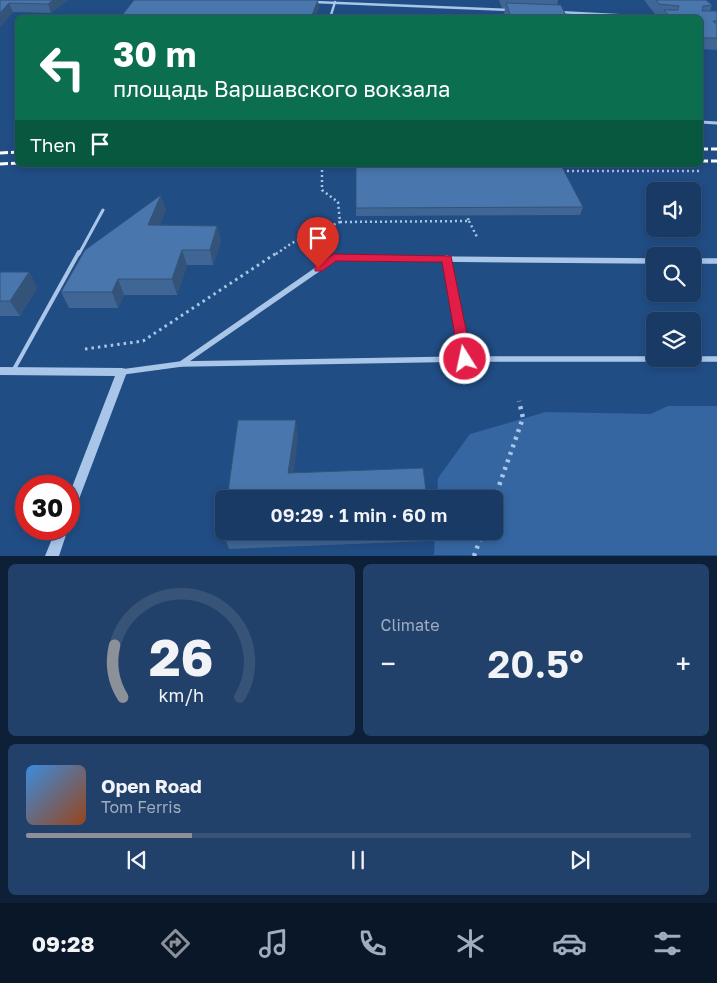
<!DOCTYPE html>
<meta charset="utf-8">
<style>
:root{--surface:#193a64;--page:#22416a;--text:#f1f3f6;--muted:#9fadbf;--line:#375478;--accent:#8c9099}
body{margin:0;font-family:"Golos Text",sans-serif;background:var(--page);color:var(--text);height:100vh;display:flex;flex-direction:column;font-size:19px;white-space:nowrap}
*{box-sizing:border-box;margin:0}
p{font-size:16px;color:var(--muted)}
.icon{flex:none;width:28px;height:28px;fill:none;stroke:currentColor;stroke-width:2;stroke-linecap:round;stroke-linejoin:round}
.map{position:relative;height:556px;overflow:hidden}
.panel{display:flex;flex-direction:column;gap:8px;padding:8px;background:#0e2037;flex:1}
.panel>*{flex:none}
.guide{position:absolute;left:15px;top:15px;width:688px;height:152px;border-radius:8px;box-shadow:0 2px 8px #0003,0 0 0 1px var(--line);background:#0b6e4f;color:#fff;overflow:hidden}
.buttons{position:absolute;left:646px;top:182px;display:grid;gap:10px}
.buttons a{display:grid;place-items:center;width:55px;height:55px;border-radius:8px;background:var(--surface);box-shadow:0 2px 8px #0003,0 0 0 1px var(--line);font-size:25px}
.speed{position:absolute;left:15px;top:475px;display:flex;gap:10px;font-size:25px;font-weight:700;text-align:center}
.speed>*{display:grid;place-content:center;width:65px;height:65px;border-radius:50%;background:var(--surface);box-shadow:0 2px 8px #0003,0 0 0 1px var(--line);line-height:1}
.speed .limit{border:8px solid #d22;background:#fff;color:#111}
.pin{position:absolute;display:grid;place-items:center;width:42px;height:42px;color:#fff;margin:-51px -21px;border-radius:50% 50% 50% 0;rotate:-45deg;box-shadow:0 0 5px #0007}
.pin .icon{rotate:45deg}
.me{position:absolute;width:55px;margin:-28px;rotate:350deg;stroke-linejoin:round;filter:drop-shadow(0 0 4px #0008)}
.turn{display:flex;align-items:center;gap:18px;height:105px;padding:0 15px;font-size:22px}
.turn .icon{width:65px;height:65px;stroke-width:2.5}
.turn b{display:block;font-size:35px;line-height:42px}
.then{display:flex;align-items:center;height:48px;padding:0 15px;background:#0003;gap:10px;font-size:19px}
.big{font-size:38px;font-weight:600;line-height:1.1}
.panel .tile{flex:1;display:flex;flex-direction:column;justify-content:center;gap:8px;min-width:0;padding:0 18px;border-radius:8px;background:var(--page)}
.panel .dial{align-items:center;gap:0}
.dial svg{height:130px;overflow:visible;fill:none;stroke:var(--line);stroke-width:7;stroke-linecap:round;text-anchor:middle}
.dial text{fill:var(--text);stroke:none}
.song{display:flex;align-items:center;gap:15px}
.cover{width:60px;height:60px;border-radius:8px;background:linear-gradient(135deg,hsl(210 70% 55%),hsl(20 70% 35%))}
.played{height:5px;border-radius:2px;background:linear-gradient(90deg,var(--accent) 25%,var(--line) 25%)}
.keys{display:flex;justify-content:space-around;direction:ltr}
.heat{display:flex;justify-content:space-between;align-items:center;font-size:28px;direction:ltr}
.panel .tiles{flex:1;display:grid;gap:8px;grid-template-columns:1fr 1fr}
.tile:last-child{grid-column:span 2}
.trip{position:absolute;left:215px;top:490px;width:288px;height:50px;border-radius:8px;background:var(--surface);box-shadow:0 2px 8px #0003,0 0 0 1px var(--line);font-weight:600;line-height:50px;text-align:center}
.tabs{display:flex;height:80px;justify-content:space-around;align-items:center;background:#0a1728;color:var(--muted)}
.tabs .icon{width:35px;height:35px}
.tabs .selected{color:var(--accent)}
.tabs b{font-size:22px;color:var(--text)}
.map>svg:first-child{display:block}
.green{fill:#3566a2}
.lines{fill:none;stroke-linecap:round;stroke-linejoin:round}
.path-far2{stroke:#a9c6e9;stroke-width:2.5;stroke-dasharray:2 3;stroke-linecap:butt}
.path-far1{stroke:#a9c6e9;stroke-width:3;stroke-dasharray:2.5 4;stroke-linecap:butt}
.path{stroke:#a9c6e9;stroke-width:4.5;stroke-dasharray:3 5;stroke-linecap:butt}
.service-far1{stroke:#a9c6e9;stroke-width:3}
.service{stroke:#a9c6e9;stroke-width:4}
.minor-far2{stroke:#a9c6e9;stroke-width:2.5}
.minor-far1{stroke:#a9c6e9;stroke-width:3}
.minor{stroke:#a9c6e9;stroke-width:5.5}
.tertiary{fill:#a9c6e9;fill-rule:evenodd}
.rail{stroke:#fff;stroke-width:3;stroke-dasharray:8 3;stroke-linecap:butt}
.wall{fill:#3f6695}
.shaded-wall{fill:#335379}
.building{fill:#4977ad;stroke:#335379}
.route{fill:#e11d48;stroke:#92132f}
</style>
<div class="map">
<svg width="717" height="556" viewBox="0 0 717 556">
<rect width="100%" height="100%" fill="#214d85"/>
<polygon class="green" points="668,406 717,406 717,555 434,555 435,531 494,531 494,499 437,499 438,478 470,434 546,412 651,414"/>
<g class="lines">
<g class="path-far2">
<polyline points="562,171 702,171"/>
<polyline points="469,221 477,237"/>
<polyline points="340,222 469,221 467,216"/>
<polyline points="276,254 292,243 340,222 338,202 322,190 322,165"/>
</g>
<polyline class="path-far1" points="85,349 143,341 278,252"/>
<g class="path">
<polyline points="494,500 523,418 519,401"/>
<polyline points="474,556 483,531"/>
</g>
<polyline class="service-far1" points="79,254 103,210"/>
<polyline class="service" points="13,371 79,252"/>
<g class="minor-far2">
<polyline points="314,2 510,10"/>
<polyline points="558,12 673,18"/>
<polyline points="330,18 335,2"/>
</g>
<polyline class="minor-far1" points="700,122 717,123"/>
<g class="minor">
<polyline points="447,258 465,359"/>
<polyline points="692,261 717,261"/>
<polyline points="181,364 465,359 717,359"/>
<polyline points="122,372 181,364 334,258 655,261"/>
</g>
<g class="tertiary">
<polygon points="0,367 122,368 126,369 127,372 73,515 69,517 69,495 115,376 0,375"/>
<polygon points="56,529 68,529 59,556 45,556"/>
</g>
<g class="rail">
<polyline points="700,149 717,149"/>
<polyline points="0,153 18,152"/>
<polyline points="700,161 717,161"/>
<polyline points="0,164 18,163"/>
</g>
</g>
<g class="wall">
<polygon points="0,0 68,0 51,13 13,12 0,27"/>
<polygon points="499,0 558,0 557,5 567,18 505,18 504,14 505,8 502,8"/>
<polygon points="644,0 706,0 712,5 710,11 717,11 717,50 700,49 700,18 662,18 663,15 655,14"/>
<polygon points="356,167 583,207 580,215 356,216"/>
<polygon points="166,210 159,226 217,226 221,241 213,265 187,265 177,295 124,295 118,308 69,308 61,292"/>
<polygon points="0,272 29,272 37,288 20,316 0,316"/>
<polygon points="224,531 428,531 426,541 229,549 223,532"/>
</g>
<g class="shaded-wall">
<polygon points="53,0 68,0 51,13 48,4"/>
<polygon points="318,0 319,8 315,18 311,18"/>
<polygon points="9,3 13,12 0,27 0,13"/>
<polygon points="161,195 166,210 153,241 148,225"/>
<polygon points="217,226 221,241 213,265 210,250"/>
<polygon points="182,250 187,265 177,295 172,279"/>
<polygon points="29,272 37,288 20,316 10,301"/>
<polygon points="118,279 124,295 118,308 112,292"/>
<polygon points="296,420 298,440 291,492 288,473"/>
</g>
<g class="building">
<polygon points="0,0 53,0 48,4 9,3 0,13"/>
<polygon points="134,0 318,0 311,18 120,18"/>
<polygon points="656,0 706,0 712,5 703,6 702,11 717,11 717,21 713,21 717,25 717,38 700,38 700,18 671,18 664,10 678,10 679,6 659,4"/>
<polygon points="506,3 561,5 567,18 511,17"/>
<polygon points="356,167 562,167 583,207 356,208"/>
<polygon points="161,195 148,225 217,226 210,250 182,250 172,279 118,279 112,292 61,292 85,250"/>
<polygon points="0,272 29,272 10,301 0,301"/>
<polygon points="238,420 296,420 288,473 423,468 427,499 227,499"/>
</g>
<polygon class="route" points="334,254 451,256 472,359 470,363 460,363 459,359 442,262 336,261 322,271 315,271 315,266"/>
</svg>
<div class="buttons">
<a><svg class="icon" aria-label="sound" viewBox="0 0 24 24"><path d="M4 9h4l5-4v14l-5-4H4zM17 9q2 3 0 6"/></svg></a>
<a><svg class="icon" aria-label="search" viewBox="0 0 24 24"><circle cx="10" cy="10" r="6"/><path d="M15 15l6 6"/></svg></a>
<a><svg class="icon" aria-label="layers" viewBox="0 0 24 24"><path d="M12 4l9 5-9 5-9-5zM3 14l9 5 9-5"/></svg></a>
</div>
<div class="speed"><div class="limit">30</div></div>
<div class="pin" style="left:318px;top:268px;background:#d93025"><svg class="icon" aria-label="arrive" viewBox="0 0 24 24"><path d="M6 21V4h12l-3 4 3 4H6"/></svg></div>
<svg class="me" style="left:465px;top:359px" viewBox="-20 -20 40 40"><circle r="17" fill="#e11d48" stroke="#fff" stroke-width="3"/><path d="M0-11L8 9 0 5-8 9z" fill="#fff"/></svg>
<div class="trip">09:29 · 1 min · 60 m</div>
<div class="guide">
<div class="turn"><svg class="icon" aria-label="left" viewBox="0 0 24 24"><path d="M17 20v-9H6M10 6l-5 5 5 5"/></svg><div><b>30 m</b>площадь Варшавского вокзала</div></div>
<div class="then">Then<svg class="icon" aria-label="arrive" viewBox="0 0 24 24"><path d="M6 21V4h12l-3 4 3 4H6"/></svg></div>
</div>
</div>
<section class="panel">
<div class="tiles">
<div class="tile dial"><svg viewBox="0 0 100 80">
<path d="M14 69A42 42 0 1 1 86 69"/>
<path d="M14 69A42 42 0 0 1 9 37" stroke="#8c9099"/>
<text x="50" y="56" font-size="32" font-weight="700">26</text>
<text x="50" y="72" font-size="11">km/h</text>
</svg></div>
<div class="tile"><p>Climate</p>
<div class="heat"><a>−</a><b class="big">20.5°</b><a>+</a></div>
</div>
<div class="tile">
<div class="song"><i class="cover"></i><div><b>Open Road</b><p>Tom Ferris</p></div></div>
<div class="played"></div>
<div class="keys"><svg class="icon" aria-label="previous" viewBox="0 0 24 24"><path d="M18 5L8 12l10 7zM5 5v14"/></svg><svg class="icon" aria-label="pause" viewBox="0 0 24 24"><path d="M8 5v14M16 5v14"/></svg><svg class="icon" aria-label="next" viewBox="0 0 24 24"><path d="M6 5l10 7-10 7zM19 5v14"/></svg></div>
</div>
</div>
</section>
<nav class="tabs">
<b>09:28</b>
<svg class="icon selected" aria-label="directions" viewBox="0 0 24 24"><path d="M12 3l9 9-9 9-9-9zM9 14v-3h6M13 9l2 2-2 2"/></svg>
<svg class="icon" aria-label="music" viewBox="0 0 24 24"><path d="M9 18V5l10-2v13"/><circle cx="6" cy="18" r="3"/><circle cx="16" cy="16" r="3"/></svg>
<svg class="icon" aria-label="phone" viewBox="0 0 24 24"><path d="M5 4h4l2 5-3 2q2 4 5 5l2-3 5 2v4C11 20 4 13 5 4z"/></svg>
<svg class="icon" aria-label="climate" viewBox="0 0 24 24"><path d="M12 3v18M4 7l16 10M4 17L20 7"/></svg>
<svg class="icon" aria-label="car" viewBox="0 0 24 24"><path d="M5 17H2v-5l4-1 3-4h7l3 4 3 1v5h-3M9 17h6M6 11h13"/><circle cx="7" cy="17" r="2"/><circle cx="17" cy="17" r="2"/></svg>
<svg class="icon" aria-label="filters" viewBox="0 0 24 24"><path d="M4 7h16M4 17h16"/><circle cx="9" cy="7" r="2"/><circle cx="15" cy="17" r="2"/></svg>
</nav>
